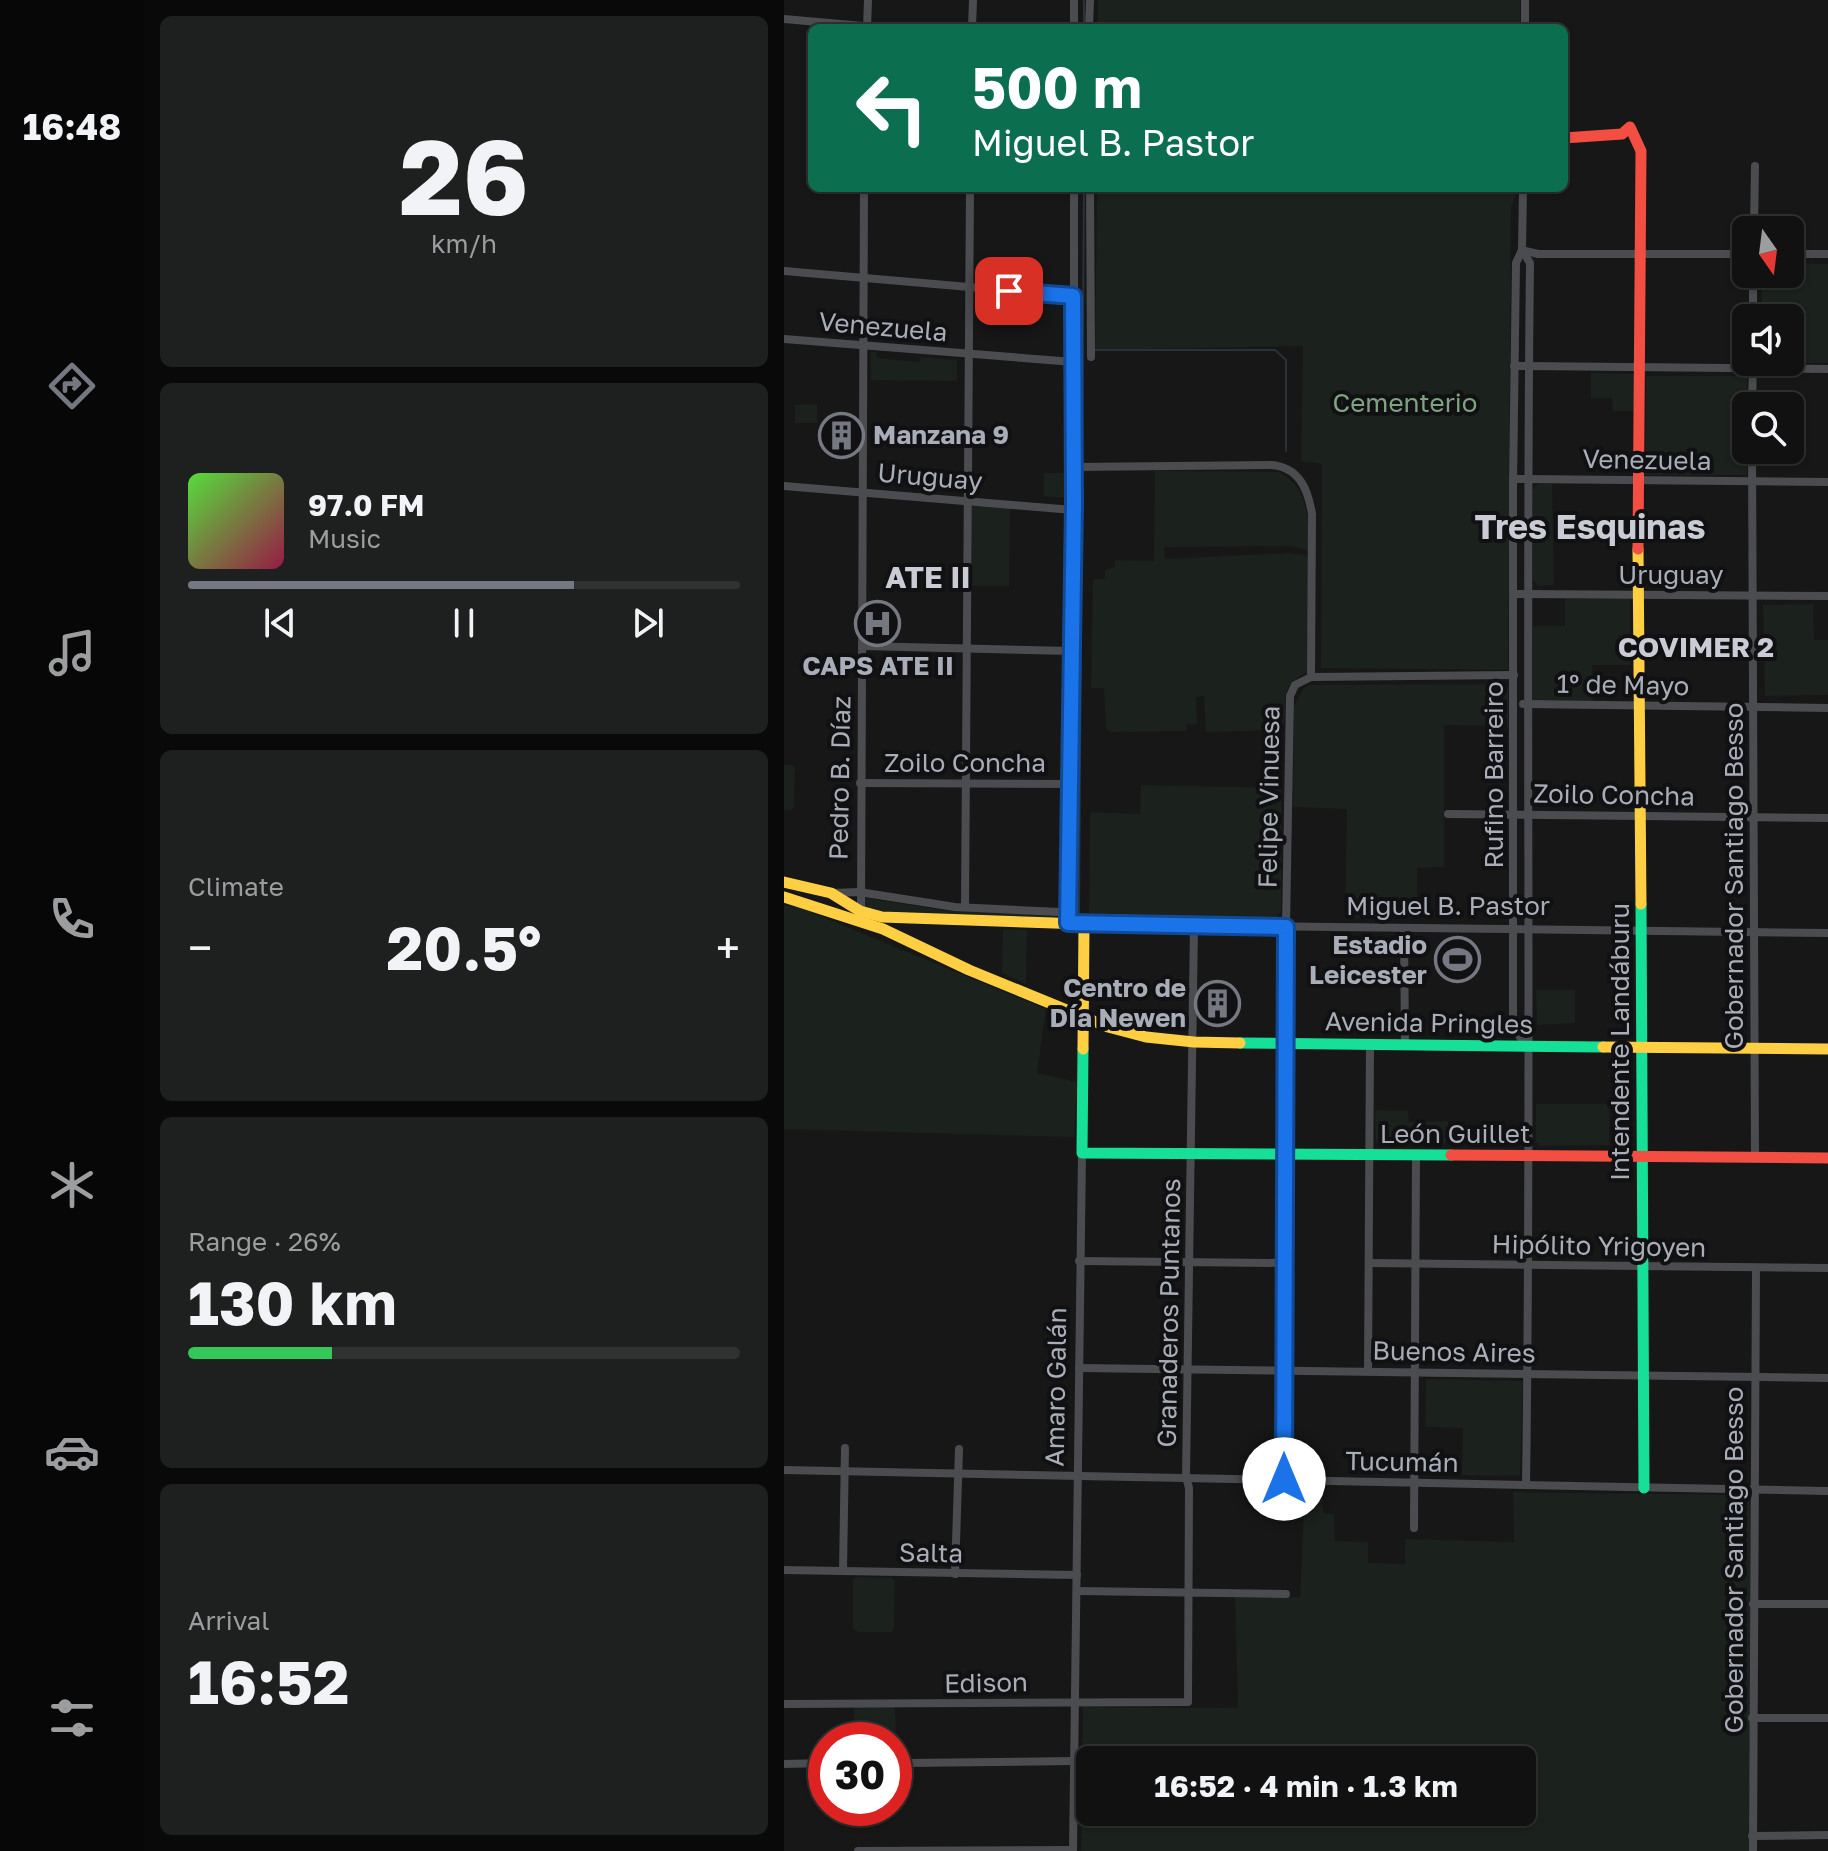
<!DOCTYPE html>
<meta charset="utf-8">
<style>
:root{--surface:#111;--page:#1e1f1f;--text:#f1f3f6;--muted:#9c9d9f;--line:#303131;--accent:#757880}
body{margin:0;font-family:"Golos Text",sans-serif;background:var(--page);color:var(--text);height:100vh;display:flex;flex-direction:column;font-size:30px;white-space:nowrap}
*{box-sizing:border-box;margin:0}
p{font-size:26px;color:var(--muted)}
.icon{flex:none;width:44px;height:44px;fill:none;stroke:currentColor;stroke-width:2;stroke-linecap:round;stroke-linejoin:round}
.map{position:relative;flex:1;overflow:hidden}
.details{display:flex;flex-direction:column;gap:16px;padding:16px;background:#090909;width:640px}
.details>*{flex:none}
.hud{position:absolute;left:24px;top:24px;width:760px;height:168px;border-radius:12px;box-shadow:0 2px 6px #0004,0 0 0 2px var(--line);background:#0b6e4f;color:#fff;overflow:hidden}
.needle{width:52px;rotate:166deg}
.fabs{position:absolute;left:948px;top:216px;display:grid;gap:16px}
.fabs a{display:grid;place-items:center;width:72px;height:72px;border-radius:12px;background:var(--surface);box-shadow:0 2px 6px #0004,0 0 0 2px var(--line);font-size:40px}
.speed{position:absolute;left:24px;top:1722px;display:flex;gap:16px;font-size:40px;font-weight:700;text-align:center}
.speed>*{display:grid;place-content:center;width:104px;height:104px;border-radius:50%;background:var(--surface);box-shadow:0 2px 6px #0004,0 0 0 2px var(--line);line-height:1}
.speed .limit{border:12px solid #d22;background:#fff;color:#111}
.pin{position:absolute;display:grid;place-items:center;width:68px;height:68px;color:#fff;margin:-34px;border-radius:16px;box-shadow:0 4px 12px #0006}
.me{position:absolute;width:88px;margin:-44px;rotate:0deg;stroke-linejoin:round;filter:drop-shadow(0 0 6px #0008)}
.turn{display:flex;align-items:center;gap:28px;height:168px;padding:0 32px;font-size:36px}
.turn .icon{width:104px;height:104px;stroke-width:2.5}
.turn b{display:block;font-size:56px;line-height:68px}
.big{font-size:60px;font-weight:700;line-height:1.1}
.details .widget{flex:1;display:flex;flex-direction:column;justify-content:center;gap:12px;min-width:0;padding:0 28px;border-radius:12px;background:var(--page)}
.details .dial{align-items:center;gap:0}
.dial b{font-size:104px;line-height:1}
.song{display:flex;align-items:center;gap:24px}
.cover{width:96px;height:96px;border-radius:12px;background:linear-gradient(135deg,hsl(110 70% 55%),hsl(340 70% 35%))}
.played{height:8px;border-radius:4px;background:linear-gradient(90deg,var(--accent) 70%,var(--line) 70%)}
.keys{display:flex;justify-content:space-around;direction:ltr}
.heat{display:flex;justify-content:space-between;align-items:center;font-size:44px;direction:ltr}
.charge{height:12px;border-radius:6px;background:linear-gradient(90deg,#34c759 26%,var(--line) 0)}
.trip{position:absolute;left:292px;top:1746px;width:460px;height:80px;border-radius:12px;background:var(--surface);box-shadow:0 2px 6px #0004,0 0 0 2px var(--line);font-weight:700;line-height:80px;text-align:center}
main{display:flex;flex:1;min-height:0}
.tab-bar{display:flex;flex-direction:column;width:144px;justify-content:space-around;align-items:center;background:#070707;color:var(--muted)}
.tab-bar .icon{width:56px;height:56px}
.tab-bar .active{color:var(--accent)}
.tab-bar b{font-size:36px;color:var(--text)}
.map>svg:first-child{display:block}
.green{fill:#1b211c;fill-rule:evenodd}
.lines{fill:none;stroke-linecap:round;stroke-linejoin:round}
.stream{stroke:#2a3239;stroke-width:2}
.street{stroke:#4b4c50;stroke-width:8}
.fast{stroke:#16e098;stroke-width:11}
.slow{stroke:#ffcf43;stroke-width:11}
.jam{stroke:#f24e42;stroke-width:11}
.route-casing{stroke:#114b97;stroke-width:20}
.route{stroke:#1a73e8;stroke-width:14}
.labels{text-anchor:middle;stroke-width:8;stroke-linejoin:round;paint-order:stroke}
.street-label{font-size:26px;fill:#a8adb8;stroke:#111113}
.park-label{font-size:26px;fill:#7fa381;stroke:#111113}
.poi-label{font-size:26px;font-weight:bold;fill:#a8adb8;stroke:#111113;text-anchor:end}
.neighbourhood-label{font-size:28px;font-weight:bold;fill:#c9ccd4;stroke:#111113}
.quarter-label{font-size:30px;font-weight:bold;fill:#c9ccd4;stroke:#111113}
.district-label{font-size:34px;font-weight:bold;fill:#c9ccd4;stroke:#111113}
</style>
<main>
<nav class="tab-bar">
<b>16:48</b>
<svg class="icon active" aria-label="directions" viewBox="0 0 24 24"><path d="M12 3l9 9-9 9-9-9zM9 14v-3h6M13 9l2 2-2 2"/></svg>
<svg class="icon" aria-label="music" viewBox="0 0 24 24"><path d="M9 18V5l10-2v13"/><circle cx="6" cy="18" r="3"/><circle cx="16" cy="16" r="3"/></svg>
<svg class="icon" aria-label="phone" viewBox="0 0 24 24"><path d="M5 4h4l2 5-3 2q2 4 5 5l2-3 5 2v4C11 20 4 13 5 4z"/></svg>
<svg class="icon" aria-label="climate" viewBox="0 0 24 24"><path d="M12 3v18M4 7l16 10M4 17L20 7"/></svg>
<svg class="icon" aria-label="car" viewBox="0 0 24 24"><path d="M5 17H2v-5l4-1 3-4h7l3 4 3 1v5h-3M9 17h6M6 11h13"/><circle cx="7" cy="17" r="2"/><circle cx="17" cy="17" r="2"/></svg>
<svg class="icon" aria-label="filters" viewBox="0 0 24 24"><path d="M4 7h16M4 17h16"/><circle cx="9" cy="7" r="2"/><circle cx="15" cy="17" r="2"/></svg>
</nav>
<section class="details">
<div class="widget dial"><b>26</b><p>km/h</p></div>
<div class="widget">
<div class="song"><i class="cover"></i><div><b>97.0 FM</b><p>Music</p></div></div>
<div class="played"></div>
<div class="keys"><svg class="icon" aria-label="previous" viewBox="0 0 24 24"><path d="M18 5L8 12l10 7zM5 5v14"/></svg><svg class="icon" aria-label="pause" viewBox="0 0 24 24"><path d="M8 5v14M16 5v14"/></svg><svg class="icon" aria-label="next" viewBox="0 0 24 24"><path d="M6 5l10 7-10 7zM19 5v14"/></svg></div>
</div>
<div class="widget"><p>Climate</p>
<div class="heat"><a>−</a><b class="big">20.5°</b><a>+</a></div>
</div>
<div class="widget"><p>Range · 26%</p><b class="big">130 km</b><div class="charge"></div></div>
<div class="widget"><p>Arrival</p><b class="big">16:52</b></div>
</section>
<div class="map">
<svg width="1044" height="1851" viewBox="0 0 1044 1851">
<rect width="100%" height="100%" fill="#171717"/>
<g class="green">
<rect x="314" y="0" width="422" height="28"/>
<polygon points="313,188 731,188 732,195 727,207 724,670 537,668 538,464 517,461 519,346 311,350"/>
<polygon points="1006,263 1044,264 1044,363 978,363 1006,362 1006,318 978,318 977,274 1006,274"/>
<polygon points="87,352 92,352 93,358 136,362 137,357 173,360 173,381 87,380"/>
<polygon points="807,373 851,374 851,411 829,411 828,398 807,398"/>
<polygon points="862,376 963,376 963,475 861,475"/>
<polygon points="33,404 33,423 11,423 11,405"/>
<path d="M371,471L495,472C526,489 524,519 525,550L506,546L380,547L381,559L506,553L521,555L525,558L526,661L522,673C490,689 507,705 498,730L422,732L420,696L412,697L413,724H402V731L328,732L322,729L320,688H307L309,579H321V570L331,567V560L370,561Z"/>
<polygon points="260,473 286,473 286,495 283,498 260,496"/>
<polygon points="768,483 770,585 754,586 749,580 749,490 753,484"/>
<polygon points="191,505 226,508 225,586 188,586 188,508"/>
<polygon points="846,598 846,665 808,665 809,701 749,701 749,626 781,626 781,599"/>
<polygon points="1029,604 1030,640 1044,640 1044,695 981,696 979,605"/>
<polygon points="721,684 724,688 724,726 660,725 660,867 633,868 633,918 561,918 563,809 509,807 510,706 519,689 525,685"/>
<polygon points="0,765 8,765 11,768 10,807 7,810 0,810"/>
<polygon points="357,785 497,788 497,912 491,918 305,913 306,812 356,814"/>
<polygon points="81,898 158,910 269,914 273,918 90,911 80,906"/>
<polygon points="0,905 17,908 262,1009 253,1073 293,1082 290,1137 0,1129"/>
<polygon points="219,929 243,930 242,984 218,973"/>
<polygon points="752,990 791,990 791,1023 753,1025"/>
<polygon points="752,1104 825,1104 825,1145 756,1146 752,1142"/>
<polygon points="591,1110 624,1111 625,1122 664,1121 664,1139 659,1145 595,1144 592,1141"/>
<polygon points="642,1379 739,1381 736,1476 678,1475 679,1428 641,1427"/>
<path d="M521,1486L539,1487V1513L550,1514L551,1541L584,1542V1563L621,1564V1539L730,1542L729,1492L968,1495L967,1851H297L299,1707L454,1708L451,1598L516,1597ZM306,1760H738V1812H306Z"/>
<polygon points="73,1577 108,1578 111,1581 110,1628 108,1632 74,1632 69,1628 69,1580"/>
<polygon points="73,1707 107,1707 111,1710 113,1761 119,1768 110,1768 110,1740 69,1740 70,1709"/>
</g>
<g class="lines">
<g class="stream">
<polyline points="300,28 300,0"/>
<polyline points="311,350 491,350 502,360 502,451"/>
<polyline points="298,463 300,188"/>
<polyline points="295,913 298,470"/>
</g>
<g class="street">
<polyline points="0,19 102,28"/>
<polyline points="83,28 84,0"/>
<polyline points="188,28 189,0"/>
<polyline points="290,28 290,0"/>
<polyline points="305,28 306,0"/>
<polyline points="741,28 741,0"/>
<polyline points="306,188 307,357"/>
<polyline points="739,188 738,250 732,263 729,484 729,1024 733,1033 743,1046"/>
<polyline points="970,230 971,166"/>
<path d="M738,250L746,263C741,670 748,1078 742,1485"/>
<polyline points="738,250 754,254 962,254"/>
<polyline points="1006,254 1044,254"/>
<polyline points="0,271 289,296"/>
<polyline points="969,318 969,274"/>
<polyline points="0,339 290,362"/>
<polyline points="730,366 1044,369"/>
<polyline points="968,406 969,362"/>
<polyline points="968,450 971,1156"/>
<path d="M290,467L487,465C515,467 524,489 528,514L527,677"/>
<polyline points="729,479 1044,482"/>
<polyline points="0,486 289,510"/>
<polyline points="729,594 1044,596"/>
<polyline points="78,646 287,651"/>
<polyline points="739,704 1044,708"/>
<polyline points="76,783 286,784"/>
<polyline points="664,814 1044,818"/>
<polyline points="48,893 75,892 171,907 276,912 284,923"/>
<polyline points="181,907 186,188"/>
<polyline points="77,915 80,188"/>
<polyline points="284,923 290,503 290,188"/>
<polyline points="300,924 1044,933"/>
<polyline points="620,928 621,1044"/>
<polyline points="295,1261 500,1263"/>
<polyline points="585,1263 1044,1268"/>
<polyline points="295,1368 1044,1378"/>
<polyline points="584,1371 586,1044"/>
<polyline points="0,1470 1044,1491"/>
<polyline points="500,1479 502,927 506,696 511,685 527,677 730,675"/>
<polyline points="630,1528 632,1156"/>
<polyline points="0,1570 293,1575"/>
<polyline points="59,1571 61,1448"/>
<polyline points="171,1574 175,1449"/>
<polyline points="293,1591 502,1594"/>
<polyline points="969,1604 1044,1604"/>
<polyline points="0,1704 404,1702 405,1488 402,1477 410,925"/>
<polyline points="968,1718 1044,1718"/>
<polyline points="116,1759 122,1763 291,1761"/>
<polyline points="0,1764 42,1763"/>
<polyline points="968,1836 1044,1835"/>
<polyline points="74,1851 289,1850"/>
<polyline points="289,1851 298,1153"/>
<polyline points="969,1851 972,1268"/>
</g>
<g class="fast">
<polyline points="857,904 860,1488"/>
<polyline points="456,1043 819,1047"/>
<polyline points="299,1049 298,1153 667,1155"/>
</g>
<g class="slow">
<polyline points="854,549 857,904"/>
<polyline points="0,882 47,893 76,911 98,917 300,924 299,1049"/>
<polyline points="0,897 99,929 185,970 324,1027 362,1037 410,1042 456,1043"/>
<polyline points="819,1047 1044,1049"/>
</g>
<g class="jam">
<polyline points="780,138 838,134 846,127 857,151 854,549"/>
<polyline points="667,1155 1044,1158"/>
</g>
</g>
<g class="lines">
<defs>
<polyline id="route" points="225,291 289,296 290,503 284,923 502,927 500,1479"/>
</defs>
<use href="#route" class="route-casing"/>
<use href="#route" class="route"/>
</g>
<defs>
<symbol id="building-ring" viewBox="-11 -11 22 22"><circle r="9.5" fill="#111113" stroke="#757880" stroke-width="1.5"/><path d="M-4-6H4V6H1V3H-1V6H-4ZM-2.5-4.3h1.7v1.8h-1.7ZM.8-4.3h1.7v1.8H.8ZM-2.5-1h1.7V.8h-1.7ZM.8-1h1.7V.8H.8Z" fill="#757880"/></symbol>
<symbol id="hospital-ring" viewBox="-11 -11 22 22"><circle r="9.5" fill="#111113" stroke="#757880" stroke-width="1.5"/><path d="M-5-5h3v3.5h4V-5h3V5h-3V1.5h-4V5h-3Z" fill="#757880"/></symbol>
<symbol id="stadium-ring" viewBox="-11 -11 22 22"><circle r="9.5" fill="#111113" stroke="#757880" stroke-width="1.5"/><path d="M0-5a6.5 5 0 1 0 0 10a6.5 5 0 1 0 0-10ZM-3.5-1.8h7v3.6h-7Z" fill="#757880"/></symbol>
</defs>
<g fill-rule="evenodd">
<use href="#building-ring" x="32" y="410" width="51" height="51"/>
<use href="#hospital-ring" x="68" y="598" width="51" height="51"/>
<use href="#stadium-ring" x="648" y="934" width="51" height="51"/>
<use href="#building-ring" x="408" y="978" width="51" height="51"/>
</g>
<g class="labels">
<g class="street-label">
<text transform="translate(99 327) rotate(5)" y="9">Venezuela</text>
<text transform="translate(863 460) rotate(1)" y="9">Venezuela</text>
<text transform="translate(146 477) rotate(5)" y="9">Uruguay</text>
<text x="887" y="584">Uruguay</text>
<text transform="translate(839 685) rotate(1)" y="9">1º de Mayo</text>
<text x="181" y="772">Zoilo Concha</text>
<text transform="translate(710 775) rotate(-90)" y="9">Rufino Barreiro</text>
<text transform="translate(56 778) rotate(-89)" y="9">Pedro B. Díaz</text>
<text transform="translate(830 795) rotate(1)" y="9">Zoilo Concha</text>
<text transform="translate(485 797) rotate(-89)" y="9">Felipe Vinuesa</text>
<text transform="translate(950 876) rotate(-90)" y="9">Gobernador Santiago Besso</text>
<text x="664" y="915">Miguel B. Pastor</text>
<text transform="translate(645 1023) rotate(1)" y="9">Avenida Pringles</text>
<text transform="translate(836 1042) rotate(-90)" y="9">Intendente Landáburu</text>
<text x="671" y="1143">León Guillet</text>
<text transform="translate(815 1246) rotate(1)" y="9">Hipólito Yrigoyen</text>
<text transform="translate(385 1313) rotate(-89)" y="9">Granaderos Puntanos</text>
<text transform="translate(670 1352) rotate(1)" y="9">Buenos Aires</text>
<text transform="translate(272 1387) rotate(-89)" y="9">Amaro Galán</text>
<text transform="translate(618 1462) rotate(1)" y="9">Tucumán</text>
<text transform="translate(147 1553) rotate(1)" y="9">Salta</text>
<text transform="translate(950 1560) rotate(-90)" y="9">Gobernador Santiago Besso</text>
<text transform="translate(202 1683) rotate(-1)" y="9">Edison</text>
</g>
<g class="park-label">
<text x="621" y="412">Cementerio</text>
</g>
<g class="poi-label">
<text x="89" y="444" text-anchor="start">Manzana 9</text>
<text x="94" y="675" text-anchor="middle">CAPS ATE II</text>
<text x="643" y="954">Estadio<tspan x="643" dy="30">Leicester</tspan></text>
<text x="402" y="997">Centro de<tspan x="402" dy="30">DÍa Newen</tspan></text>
</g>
<g class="neighbourhood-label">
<text x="912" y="657">COVIMER 2</text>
</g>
<g class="quarter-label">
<text x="144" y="588">ATE II</text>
</g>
<g class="district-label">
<text x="806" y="539">Tres Esquinas</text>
</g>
</g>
</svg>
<div class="fabs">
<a><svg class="needle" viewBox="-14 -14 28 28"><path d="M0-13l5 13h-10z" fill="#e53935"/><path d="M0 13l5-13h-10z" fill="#9c9d9f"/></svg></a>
<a><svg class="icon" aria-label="sound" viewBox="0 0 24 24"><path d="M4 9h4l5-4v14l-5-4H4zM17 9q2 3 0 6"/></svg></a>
<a><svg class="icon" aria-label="search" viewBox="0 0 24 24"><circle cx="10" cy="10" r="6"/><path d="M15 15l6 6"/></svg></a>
</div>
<div class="speed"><div class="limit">30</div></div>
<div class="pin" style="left:225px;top:291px;background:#d93025"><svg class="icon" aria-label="arrive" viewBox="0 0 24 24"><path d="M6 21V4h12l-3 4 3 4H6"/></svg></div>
<svg class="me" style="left:500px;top:1479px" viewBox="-20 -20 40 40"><circle r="19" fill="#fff"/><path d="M0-13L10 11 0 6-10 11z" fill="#1a73e8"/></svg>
<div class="trip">16:52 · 4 min · 1.3 km</div>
<div class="hud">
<div class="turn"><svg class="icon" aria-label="left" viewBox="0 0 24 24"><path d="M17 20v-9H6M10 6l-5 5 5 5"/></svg><div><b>500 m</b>Miguel B. Pastor</div></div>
</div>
</div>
</main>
